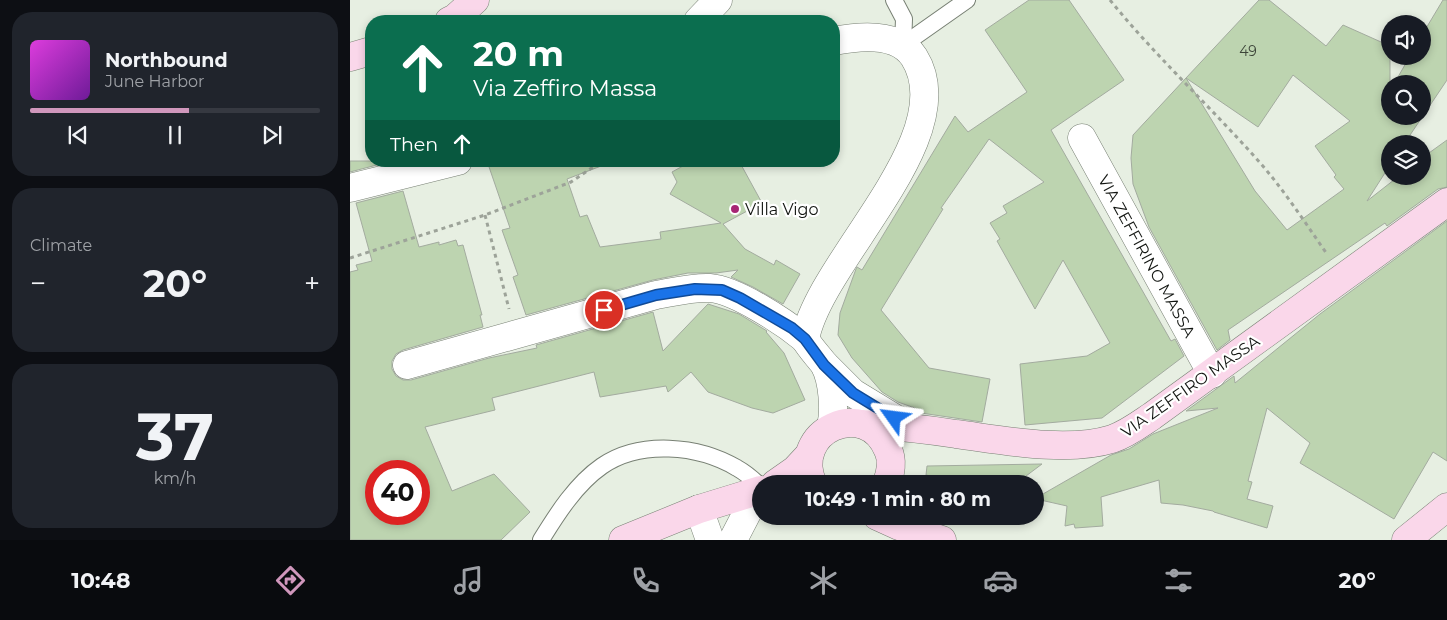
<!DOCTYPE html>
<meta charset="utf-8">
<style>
:root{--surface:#171b24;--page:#20242c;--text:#f1f3f6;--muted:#9ea1a6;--line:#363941;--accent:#d097bc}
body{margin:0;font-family:Montserrat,sans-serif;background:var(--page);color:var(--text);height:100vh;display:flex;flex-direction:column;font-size:19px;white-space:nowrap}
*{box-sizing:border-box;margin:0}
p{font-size:16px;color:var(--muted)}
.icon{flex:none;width:28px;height:28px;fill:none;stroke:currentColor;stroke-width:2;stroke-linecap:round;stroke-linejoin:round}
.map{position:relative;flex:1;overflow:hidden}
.side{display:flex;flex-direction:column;gap:12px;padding:12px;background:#0d0f14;width:350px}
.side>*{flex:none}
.top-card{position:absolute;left:15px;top:15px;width:475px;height:152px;border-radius:20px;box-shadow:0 2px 8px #0003;background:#0b6e4f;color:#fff;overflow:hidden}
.fabs{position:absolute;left:1031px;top:15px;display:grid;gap:10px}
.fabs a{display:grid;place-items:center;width:50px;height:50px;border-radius:50%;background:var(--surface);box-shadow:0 2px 8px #0003;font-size:25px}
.speed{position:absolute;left:15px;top:460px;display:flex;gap:10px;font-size:25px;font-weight:700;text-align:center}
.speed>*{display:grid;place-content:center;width:65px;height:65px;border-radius:50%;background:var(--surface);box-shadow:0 2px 8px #0003;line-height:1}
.speed .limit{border:8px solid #d22;background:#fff;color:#111}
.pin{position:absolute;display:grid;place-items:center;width:42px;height:42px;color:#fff;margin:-21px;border:2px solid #fff;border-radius:50%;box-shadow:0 1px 5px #0007}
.me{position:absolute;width:55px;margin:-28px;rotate:301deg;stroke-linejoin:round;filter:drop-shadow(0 0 4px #0008)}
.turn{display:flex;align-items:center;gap:18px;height:105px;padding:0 25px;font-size:22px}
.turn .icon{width:65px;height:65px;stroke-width:2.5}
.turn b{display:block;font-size:35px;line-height:42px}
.then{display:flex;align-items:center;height:48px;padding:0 25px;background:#0003;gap:10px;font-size:19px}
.big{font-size:38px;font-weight:700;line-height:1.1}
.side .widget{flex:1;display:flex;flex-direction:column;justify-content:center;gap:8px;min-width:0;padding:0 18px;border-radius:20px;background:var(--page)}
.side .dial{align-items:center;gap:0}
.dial b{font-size:65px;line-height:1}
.song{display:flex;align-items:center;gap:15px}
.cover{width:60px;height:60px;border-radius:8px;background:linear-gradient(135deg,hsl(300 70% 55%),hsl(280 70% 35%))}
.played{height:5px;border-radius:2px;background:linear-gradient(90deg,var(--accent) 55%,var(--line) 55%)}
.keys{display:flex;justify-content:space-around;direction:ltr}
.heat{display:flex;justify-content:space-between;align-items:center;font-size:28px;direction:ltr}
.trip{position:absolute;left:402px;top:475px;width:292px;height:50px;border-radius:25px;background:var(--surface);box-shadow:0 2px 8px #0003;font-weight:700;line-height:50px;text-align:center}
.menu{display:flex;height:80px;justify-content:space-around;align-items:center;background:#090b0e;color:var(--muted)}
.menu .icon{width:35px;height:35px}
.menu .current{color:var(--accent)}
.menu b{font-size:22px;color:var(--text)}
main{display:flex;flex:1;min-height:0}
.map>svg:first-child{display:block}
.building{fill:#bdd4b0;stroke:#a3ab9f;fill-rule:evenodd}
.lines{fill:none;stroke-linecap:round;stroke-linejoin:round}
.service-casing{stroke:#788074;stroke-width:18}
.minor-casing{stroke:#788074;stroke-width:29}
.tertiary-casing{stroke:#788074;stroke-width:29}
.secondary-casing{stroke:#788074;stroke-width:29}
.path{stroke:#9da399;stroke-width:3;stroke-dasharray:4 4;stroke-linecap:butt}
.service{stroke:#fff;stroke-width:16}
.minor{stroke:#fff;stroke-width:28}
.tertiary{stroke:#fff;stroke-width:28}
.secondary{stroke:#fad7ea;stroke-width:28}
.route-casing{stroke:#114b97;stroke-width:12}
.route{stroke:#1a73e8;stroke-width:9}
.poi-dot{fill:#a72674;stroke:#fff;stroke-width:2}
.labels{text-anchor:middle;stroke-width:4.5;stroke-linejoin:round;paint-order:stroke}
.number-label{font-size:14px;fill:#3d4539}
.poi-label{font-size:16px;fill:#121511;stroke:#fff;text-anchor:start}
.street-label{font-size:16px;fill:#121511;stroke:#fff}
</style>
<main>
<section class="side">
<div class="widget">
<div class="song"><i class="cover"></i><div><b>Northbound</b><p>June Harbor</p></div></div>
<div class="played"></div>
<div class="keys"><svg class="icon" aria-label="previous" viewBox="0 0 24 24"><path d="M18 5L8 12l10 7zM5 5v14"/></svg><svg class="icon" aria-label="pause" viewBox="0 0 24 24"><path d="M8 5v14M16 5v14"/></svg><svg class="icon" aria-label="next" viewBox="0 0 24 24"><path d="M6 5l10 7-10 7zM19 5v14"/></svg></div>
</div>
<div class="widget"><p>Climate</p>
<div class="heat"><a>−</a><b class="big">20°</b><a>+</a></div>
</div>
<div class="widget dial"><b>37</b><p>km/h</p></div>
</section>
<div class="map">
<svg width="1097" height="540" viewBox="0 0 1097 540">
<rect width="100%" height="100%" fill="#e7efe2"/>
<g class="building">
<polygon points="679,0 719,0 774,80 701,130 821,341 825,339 834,356 752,418 675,425 670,364 737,356 760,343 713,260 685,309 647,241 650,239 640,223 657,213 653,206 694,182 639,139 591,208 593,209 531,310 579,368 640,379 632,422 571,413 564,410 565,408 548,402 532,392 502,358 488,335 490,313 506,269 507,267 512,270 605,116 618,132 677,92 635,30"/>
<polygon points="909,0 919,0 976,46 993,25 1040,46 1040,116 1072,116 1072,84 1044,84 1060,56 1072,56 1072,35 1093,0 1097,0 1097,80 1054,144 1040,144 1040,165 1017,201 1049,176 1072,176 1072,158 1097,140 1097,187 1088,189 1037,226 1035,223 878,330 880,340 867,350 799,227 783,184 781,158 783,135 836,78 905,191 937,230 994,189 984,177 986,175 965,146 1000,121 943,75 908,127 836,78"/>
<polygon points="0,161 42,161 0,172"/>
<polygon points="137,161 259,161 259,163 217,179 230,217 237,215 250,247 311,239 310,232 371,223 320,194 327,182 322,172 342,161 389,161 412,203 373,224 395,249 424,265 426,260 450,274 433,304 403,287 381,277 388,270 366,273 338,273 303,280 176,315 163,277 168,275 152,230 160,228"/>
<path d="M53,191L69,247L89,242V245L106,240L108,246L113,245L132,315H130L133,327L53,350L46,354L42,361V369L46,376L53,380H61L139,358L187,348L186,345L303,312L313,351L358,304L389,314L417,331L416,332L434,353L455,400L423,413L402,408L358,392L341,372L318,392L316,386L250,397L244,372L142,398L145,410L75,427L102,491L144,474L180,512L151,540H0V272L8,270L6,265L22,261L6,203ZM26,471H69V514H26Z"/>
<polygon points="1097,221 1097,461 1083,452 1044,519 950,463 960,443 917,408 898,481 902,482 897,499 923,506 917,528 864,512 863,511 833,505 811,503 809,480 751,497 753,526 725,528 724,524 715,526 717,506 686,499 686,498 761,455 779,449 803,434 868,408 836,411 884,376 885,383 970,314"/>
<polygon points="692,464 668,482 668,484 617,484 576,475 577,466"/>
</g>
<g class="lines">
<defs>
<g id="service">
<polyline points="544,0 554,19 553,45"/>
<polyline points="553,45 617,0"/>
<path d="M191,540C207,514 226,484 252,466C290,440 348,445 387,468C396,473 404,480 411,487"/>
</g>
<g id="minor">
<polyline points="348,21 368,0"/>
<polyline points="732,138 862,374"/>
<path d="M57,365L306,295C324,292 342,287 360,288C386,290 434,322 455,339"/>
<polyline points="349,509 360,540"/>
<polyline points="383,540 399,509 411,494"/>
</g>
<g id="tertiary">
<polyline points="0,188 108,161"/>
<polyline points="475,365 503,393 544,418 565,428"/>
<path d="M481,427C485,410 483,380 474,364C468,356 460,348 455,339C470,260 614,136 564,57C548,32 509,36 484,41"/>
</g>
<g id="secondary">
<polyline points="99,21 105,18 125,0"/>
<polyline points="0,57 21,51"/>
<path d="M511,424C543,426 575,429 606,434C652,440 717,453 762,439C777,434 790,424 802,416L1097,202"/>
<polyline points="425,484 445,470 459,455"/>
<path d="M463,484C439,431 516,396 538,450C543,460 541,474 536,484"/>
<polyline points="527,516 549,526 592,540"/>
<polyline points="273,540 349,509 411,490"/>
<polyline points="1056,540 1097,507"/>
</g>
</defs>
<use href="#service" class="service-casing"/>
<use href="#minor" class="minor-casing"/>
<use href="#tertiary" class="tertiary-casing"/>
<use href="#secondary" class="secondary-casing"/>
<g class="path">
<path d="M760,0C807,58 863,109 912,165C936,193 956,224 977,254"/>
<polyline points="135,215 159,309"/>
<polyline points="0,258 135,215 221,182 252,161"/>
</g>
<use href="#service" class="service"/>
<use href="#minor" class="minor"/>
<use href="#tertiary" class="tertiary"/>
<use href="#secondary" class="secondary"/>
</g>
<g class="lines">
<defs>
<polyline id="route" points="254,310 306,295 345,289 372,290 390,298 442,328 455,339 474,365 503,393 544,418"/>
</defs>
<use href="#route" class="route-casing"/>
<use href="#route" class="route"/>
</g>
<circle class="poi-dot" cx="385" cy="209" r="5"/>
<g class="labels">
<g class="number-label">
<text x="898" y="56">49</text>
</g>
<g class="poi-label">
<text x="395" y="215">Villa Vigo</text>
</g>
<g class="street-label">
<text transform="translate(797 256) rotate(61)" y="6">VIA ZEFFIRINO MASSA</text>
<text transform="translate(840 386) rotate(-35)" y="6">VIA ZEFFIRO MASSA</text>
</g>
</g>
</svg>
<div class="fabs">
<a><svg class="icon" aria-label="sound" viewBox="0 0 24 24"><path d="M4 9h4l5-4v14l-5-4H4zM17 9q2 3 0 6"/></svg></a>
<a><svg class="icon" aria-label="search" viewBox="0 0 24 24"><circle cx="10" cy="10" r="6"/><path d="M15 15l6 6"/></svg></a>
<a><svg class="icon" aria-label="layers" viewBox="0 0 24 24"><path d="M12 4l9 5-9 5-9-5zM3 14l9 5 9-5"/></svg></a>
</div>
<div class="speed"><div class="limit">40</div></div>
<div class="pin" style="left:254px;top:310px;background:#d93025"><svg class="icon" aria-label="arrive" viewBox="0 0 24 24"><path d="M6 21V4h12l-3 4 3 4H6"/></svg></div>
<svg class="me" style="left:544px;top:418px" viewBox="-20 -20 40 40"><path d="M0-17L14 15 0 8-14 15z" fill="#1a73e8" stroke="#fff" stroke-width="4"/></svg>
<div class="trip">10:49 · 1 min · 80 m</div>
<div class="top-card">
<div class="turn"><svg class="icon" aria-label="ahead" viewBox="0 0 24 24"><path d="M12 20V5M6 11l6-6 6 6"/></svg><div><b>20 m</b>Via Zeffiro Massa</div></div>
<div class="then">Then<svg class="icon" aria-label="ahead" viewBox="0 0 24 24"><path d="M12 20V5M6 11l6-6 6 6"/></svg></div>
</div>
</div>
</main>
<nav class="menu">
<b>10:48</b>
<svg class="icon current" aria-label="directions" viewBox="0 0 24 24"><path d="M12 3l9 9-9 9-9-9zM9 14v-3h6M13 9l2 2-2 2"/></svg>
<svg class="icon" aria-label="music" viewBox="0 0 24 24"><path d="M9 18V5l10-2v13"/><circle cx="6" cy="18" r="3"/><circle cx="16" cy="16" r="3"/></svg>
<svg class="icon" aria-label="phone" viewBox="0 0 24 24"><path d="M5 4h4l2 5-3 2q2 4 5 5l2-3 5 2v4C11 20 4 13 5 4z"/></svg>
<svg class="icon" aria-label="climate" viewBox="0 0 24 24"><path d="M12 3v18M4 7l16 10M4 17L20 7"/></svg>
<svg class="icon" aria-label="car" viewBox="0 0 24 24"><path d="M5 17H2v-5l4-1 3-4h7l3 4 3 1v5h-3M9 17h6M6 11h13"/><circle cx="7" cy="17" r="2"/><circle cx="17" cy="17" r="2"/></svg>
<svg class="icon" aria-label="filters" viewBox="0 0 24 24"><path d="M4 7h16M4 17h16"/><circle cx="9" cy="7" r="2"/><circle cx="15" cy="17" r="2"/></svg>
<b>20°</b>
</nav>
